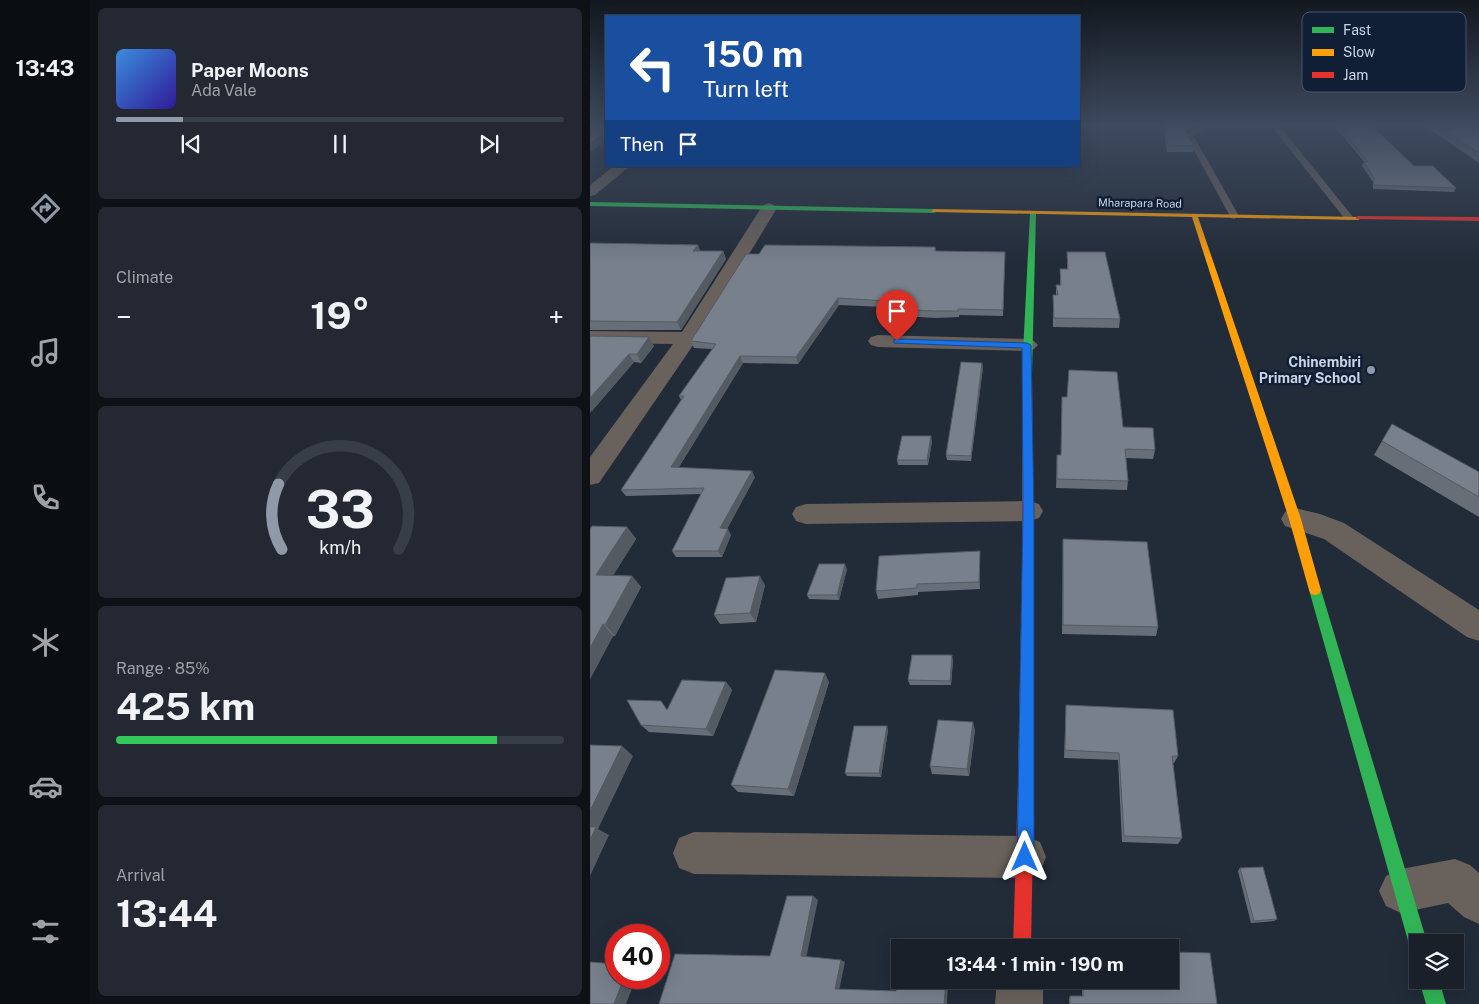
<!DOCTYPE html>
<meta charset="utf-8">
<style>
:root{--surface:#1a202a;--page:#232832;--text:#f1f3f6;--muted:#9fa3a8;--line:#383e47;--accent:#8f99a8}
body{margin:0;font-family:"Public Sans",sans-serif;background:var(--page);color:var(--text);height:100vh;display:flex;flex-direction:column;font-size:19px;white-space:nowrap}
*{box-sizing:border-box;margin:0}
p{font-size:16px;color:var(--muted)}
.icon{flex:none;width:28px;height:28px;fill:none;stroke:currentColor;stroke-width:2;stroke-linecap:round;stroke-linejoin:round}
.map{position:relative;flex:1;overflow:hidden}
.sheet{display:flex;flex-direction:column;gap:8px;padding:8px;background:#0e1217;width:500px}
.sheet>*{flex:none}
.banner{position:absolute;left:15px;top:15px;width:475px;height:152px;border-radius:0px;box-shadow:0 5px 20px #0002,0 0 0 1px var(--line);background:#1a4fa0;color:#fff;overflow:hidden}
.buttons{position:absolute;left:819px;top:934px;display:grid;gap:10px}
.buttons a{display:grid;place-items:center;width:55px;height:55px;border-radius:0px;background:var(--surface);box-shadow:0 5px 20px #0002,0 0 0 1px var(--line);font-size:25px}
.speed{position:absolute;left:15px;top:924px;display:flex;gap:10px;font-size:25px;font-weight:700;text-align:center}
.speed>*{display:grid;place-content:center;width:65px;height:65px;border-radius:50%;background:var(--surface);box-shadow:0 5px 20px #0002,0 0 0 1px var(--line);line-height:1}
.speed .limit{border:8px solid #d22;background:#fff;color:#111}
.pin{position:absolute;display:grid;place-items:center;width:42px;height:42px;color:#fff;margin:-51px -21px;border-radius:50% 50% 50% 0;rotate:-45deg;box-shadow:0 0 5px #0007}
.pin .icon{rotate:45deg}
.me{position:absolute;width:55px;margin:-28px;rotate:0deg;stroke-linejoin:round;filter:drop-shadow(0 0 4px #0008)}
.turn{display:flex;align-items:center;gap:18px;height:105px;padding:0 15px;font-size:22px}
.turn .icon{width:65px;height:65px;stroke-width:2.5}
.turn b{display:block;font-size:35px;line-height:42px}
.then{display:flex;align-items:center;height:48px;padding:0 15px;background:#0003;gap:10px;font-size:19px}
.big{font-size:38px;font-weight:700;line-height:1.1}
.sheet .card{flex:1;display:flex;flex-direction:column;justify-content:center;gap:8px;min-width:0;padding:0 18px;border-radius:8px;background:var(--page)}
.sheet .dial{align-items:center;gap:0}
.dial svg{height:130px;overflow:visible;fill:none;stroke:var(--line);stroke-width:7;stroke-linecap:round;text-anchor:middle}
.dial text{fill:var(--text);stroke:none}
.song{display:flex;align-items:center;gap:15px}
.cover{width:60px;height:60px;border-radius:8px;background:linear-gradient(135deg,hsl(210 70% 55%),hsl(250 70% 35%))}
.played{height:5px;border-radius:2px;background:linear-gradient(90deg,var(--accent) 15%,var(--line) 15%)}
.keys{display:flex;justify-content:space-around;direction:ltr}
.heat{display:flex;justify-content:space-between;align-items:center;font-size:28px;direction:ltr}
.charge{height:8px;border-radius:4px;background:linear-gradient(90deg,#34c759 85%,var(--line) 0)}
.trip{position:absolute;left:301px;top:939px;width:288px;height:50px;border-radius:0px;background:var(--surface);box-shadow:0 5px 20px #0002,0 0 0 1px var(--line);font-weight:700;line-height:50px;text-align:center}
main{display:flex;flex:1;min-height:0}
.menu{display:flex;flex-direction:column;width:90px;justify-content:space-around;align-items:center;background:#0a0d11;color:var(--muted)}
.menu .icon{width:35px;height:35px}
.menu .on{color:var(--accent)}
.menu b{font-size:22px;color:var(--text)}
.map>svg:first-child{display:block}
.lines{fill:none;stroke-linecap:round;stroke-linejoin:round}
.lane{fill:#68615c;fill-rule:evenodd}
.street{fill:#68615c;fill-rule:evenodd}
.fast{fill:#30b455;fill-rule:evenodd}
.slow{fill:#ff9f0a;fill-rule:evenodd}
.jam{fill:#e5322d;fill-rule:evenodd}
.wall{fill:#676e78}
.shaded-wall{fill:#545a62}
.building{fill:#78808c;stroke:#545a62}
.route{fill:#1a73e8;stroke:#114b97}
.poi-dot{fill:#8f99a8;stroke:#111f36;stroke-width:2}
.labels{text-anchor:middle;stroke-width:5;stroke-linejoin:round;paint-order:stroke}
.far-street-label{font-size:11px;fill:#cad4e4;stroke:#111f36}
.poi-label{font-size:14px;font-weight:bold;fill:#cad4e4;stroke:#111f36;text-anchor:end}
.key{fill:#111f36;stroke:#48556a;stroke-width:1}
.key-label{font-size:14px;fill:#cad4e4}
</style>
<main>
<nav class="menu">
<b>13:43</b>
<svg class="icon on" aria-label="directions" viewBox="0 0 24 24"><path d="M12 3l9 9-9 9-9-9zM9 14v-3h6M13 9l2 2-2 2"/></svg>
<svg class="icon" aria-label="music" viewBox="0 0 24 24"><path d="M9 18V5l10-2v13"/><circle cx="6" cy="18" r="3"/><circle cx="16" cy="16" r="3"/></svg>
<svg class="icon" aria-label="phone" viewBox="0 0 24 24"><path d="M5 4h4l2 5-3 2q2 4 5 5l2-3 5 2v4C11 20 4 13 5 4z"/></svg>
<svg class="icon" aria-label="climate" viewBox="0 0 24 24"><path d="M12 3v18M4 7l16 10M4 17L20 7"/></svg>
<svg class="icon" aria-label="car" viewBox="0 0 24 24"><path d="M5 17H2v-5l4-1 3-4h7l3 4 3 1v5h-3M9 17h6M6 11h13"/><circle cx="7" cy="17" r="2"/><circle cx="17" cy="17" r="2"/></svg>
<svg class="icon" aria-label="filters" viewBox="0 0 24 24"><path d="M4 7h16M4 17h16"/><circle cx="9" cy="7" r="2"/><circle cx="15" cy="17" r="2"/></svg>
</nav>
<section class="sheet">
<div class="card">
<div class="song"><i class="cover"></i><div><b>Paper Moons</b><p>Ada Vale</p></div></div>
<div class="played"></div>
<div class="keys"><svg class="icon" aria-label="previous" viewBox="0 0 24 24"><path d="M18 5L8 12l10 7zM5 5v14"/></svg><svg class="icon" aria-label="pause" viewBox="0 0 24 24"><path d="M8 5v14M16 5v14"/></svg><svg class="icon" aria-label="next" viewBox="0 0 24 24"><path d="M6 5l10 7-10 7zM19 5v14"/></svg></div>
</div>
<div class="card"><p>Climate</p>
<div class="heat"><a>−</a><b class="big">19°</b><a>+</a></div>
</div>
<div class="card dial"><svg viewBox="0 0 100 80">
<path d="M14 69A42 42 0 1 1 86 69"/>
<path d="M14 69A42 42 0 0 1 12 29" stroke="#8f99a8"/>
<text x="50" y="56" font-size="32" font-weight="700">33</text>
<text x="50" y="72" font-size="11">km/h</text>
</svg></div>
<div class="card"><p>Range · 85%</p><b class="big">425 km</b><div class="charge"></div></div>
<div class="card"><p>Arrival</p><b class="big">13:44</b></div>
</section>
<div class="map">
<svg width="889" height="1004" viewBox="0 0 889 1004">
<rect width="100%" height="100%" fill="#222b38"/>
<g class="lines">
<polygon class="lane" points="618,124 688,124 763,217 758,220 755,219 683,128 622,128 603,135 649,216 644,219 641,218 595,134"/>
<g class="street">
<polygon points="24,166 40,166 5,195 0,196 0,185"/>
<polygon points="179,203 184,205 187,208 108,338 9,483 0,485 0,457 83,344 0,343 0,331 92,332 171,208 174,205"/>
<polygon points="288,335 437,339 444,341 448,345 444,349 437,351 288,347 281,345 278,341 281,337"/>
<polygon points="439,501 449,504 453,511 449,518 439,521 216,524 206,521 202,514 206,507 216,504"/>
<polygon points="705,508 730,514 754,523 889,610 889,641 877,637 734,539 695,526 691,519 695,512"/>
<polygon points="104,832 435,836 450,842 456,857 450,872 435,878 104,874 89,868 83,853 89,838"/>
<polygon points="865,859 880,865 889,873 889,924 874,917 858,903 811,913 796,906 789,891 796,876 811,869"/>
<polygon points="407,980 453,980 453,1004 405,1004"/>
</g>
<g class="fast">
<polygon points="0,202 344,209 347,211 344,213 0,206"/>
<polygon points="443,211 446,213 442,373 437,376 432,373 440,213"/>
<polygon points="725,585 729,586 731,590 837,942 828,942 828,953 821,951 819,944 719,590 721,586"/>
<polygon points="829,980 849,980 856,1004 836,1004"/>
</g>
<g class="slow">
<polygon points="344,209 770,217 770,219 768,220 608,217 711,519 731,590 729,594 725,595 721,594 719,590 699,519 602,217 342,212 342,210"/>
<polygon points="438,569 442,570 444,574 444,783 442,789 436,791 430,789 428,783 432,574 434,570"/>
</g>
<g class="jam">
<polygon points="768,216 889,217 889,221 766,219 766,217"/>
<polygon points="437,370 442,373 444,574 442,578 438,579 434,578 432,574 432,373"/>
<polygon points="436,775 442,777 444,783 441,948 423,948 428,783 430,777"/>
</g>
</g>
<g class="wall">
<polygon points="573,124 603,124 602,129 596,132 604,146 603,152 577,152"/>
<polygon points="743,124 780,124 824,166 866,188 864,192 783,189 783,182 772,166 774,162"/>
<polygon points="832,124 889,124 889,163"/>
<polygon points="0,243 108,245 110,251 133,251 136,259 91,330 0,330"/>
<polygon points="345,247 346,251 415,252 413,316 369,315 369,317 346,318 295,315 293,309 294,307 249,305 208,364 153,363 89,467 165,477 137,529 141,535 132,557 86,557 82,551 111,494 36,496 31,490 91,400 89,396 122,349 104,348 101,341 169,254"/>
<polygon points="477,252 530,319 529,328 463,327 463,295 466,295 466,285 470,285 470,269 477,269"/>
<polygon points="0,336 64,346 51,363 44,362 2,411"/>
<polygon points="393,367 381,461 357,460 356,455"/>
<polygon points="533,427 565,450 563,459 536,458 538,481 537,490 466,488 467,455 471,455"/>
<polygon points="342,441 338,465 308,465 307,460"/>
<polygon points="792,441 889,472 889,517 784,455"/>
<polygon points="37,527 46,539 23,575 42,576 51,587 25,636 23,636 0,679 0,529"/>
<polygon points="473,539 568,627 566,636 472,634"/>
<polygon points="390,558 390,589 328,592 328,595 288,599 286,591"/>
<polygon points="257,569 249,600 219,599 217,595"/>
<polygon points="175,585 166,622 130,624 124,615"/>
<polygon points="363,660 361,685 320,685 318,680"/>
<polygon points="136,682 142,690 123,736 59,732 51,725 78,709"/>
<polygon points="239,682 204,796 148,792 141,785"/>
<polygon points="476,705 588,756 584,763 583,763 592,838 588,844 532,842 528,760 474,758"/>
<polygon points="298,730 291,777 257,776 255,773"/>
<polygon points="385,730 379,776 342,774 340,766"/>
<polygon points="650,868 687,919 684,921 661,923 648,871"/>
<polygon points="492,980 580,980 627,1004 479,1004 479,999 480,996 492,996"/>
</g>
<g class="shaded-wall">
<polygon points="599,124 603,124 602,129 594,132 593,135 595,126"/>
<polygon points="16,133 16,141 0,152 0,143"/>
<polygon points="108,245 111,253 103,251"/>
<polygon points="133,251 136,259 91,330 87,322"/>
<polygon points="248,298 249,305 208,364 206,357"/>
<polygon points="59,337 64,346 51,363 47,354"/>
<polygon points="39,354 44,362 0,413 0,398"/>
<polygon points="150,356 153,363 85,473 81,467"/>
<polygon points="392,363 393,367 381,461 381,456"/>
<polygon points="341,436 342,441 338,465 337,460"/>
<polygon points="162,471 165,477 134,535 130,528"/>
<polygon points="37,527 46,539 16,587 6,575"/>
<polygon points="138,529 141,535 132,557 128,551"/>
<polygon points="390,551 390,589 389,582"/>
<polygon points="255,564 257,569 249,600 247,595"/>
<polygon points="42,576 51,587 25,636 15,625"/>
<polygon points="170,576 175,585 166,622 160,613"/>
<polygon points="13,624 23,636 0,679 0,648"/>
<polygon points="362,655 363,660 361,685 360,681"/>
<polygon points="235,673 239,682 204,796 198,789"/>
<polygon points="136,682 142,690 123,736 116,729"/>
<polygon points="383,722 385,730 379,776 377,769"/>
<polygon points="297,726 298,730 291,777 289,773"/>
<polygon points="32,746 43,756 8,829 19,835 0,876 0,811"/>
<polygon points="223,896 228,900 216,959 211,956"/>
<polygon points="251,960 255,962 249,991 245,989"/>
<polygon points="34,978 46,978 36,1004 24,1004"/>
<polygon points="356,980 358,980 357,1004 354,1004"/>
</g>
<g class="building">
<polygon points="0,124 16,124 16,133 0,143"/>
<polygon points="574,124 599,124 595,126 594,129 604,146 578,145"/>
<polygon points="747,124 780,124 824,166 843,166 866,188 784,185 784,178 774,162 778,162"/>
<polygon points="845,124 889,124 889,153"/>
<polygon points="0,243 108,245 103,251 133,251 87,322 0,321"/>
<polygon points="175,245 345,247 345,251 415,252 413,310 368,309 368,311 345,311 293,309 297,301 248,298 206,357 150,356 81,467 162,471 130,528 138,529 128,551 82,551 114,488 31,490 94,396 89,396 126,344 101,341 156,254 169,254"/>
<polygon points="477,252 515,252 530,319 464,318 463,295 468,295 466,285 471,285 470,269 478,269"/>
<polygon points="0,336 59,337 47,354 39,354 0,398"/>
<polygon points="371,362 392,363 381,456 356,455"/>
<polygon points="479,370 527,372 533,427 563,428 565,450 535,449 538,481 467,479 467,455 471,455 472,397 477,397"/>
<polygon points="802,424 889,472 889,497 792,441"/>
<polygon points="312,436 341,436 337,460 307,460"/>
<polygon points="2,526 37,527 6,575 42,576 15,625 13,624 0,648 0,529"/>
<polygon points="473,539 557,542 568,627 473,625"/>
<polygon points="390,551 389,582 327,584 327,588 286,591 289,556"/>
<polygon points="229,564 255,564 247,595 217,595"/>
<polygon points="170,576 160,613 124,615 136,578"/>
<polygon points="322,655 362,655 360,681 318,680"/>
<polygon points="185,670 235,673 198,789 141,785"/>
<polygon points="92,680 136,682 116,729 51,725 37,700 71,701 77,710"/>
<polygon points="476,705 583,710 588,756 582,756 592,838 534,836 529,753 475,750"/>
<polygon points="348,720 383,722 377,769 340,766"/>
<polygon points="264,726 297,726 289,773 255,773"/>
<polygon points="0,745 32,746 0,811"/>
<polygon points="0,827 6,827 0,840"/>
<polygon points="673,867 687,919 664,921 650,868"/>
<polygon points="197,896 223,896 211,956 251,960 245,989 306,991 310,963 310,980 356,980 354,1004 69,1004 85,954 180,956"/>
<polygon points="580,952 620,953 627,1004 480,1004 480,996 493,996 493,980 580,980"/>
<polygon points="0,962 26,964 26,978 34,978 24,1004 0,1004"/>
</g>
<linearGradient id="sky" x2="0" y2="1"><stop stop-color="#13181f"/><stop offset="0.47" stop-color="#3e4a5e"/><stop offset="1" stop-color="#3e4a5e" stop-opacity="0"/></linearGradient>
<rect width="889" height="265" fill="url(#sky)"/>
<polygon class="route" points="307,339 437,343 441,345 444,511 444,857 442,863 435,866 429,863 427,857 433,511 432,348 304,343 304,340"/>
<circle class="poi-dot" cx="781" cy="370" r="5"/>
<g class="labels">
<g class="far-street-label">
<text transform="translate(550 203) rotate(1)" y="4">Mharapara Road</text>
</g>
<g class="poi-label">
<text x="771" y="367">Chinembiri<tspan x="771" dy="16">Primary School</tspan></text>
</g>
</g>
<rect x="712" y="12" width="164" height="80" rx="8" class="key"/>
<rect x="722" y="27" width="22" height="6" fill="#30b455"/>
<rect x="722" y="49" width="22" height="7" fill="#ff9f0a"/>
<rect x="722" y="72" width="22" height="6" fill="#e5322d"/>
<g class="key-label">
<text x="753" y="35">Fast</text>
<text x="753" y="57">Slow</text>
<text x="753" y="80">Jam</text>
</g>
</svg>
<div class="buttons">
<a><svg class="icon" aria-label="layers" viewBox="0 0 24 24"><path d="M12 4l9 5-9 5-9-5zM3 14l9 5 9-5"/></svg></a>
</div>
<div class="speed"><div class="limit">40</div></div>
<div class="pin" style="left:307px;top:341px;background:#d93025"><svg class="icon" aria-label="arrive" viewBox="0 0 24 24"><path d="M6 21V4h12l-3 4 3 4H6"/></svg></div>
<svg class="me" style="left:435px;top:857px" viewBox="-20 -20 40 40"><path d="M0-17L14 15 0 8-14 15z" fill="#1a73e8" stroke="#fff" stroke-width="4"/></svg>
<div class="trip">13:44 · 1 min · 190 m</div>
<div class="banner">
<div class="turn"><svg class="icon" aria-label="left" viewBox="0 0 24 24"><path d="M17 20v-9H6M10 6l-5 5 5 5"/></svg><div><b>150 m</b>Turn left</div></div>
<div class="then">Then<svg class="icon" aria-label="arrive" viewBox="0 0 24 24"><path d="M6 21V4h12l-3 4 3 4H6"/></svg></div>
</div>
</div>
</main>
